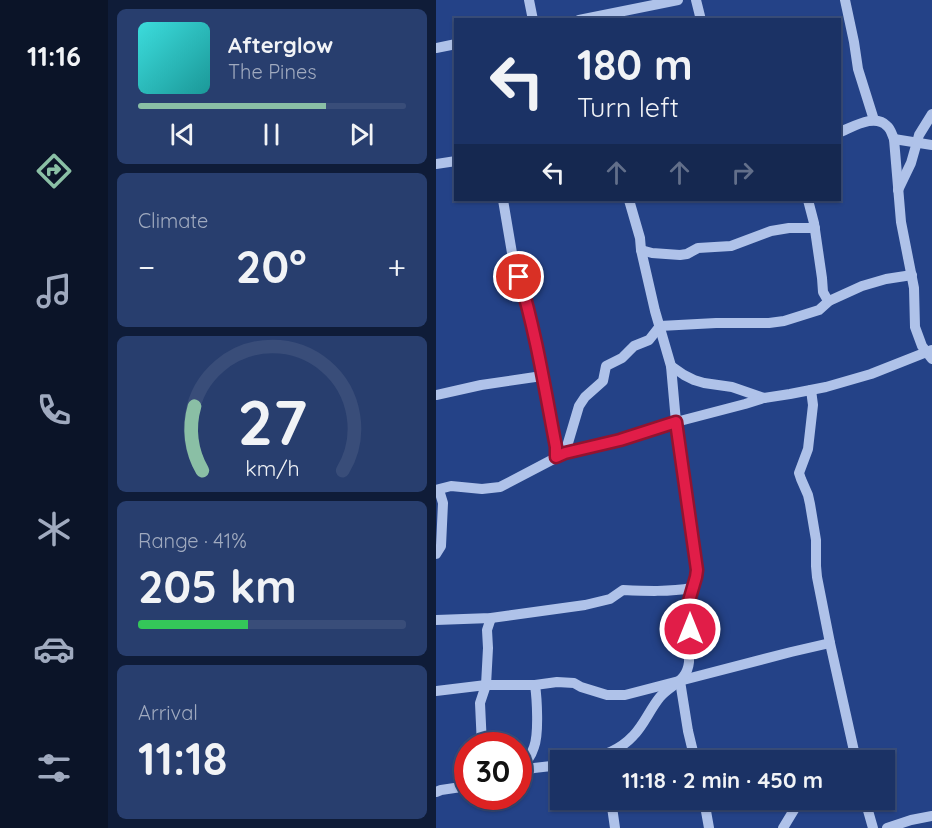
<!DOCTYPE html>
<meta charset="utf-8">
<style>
:root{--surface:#1b3265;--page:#283e6e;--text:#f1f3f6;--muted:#a0aabf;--line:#394d79;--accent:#8abfa5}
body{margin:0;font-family:Quicksand,sans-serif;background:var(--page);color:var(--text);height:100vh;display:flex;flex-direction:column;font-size:22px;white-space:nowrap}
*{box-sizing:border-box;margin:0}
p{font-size:20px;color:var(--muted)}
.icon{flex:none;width:33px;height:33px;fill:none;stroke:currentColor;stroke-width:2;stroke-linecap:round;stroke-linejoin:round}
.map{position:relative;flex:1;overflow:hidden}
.panel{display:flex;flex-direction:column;gap:9px;padding:9px;background:#0f1c38;width:328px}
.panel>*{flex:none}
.guide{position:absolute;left:18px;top:18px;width:387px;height:183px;border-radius:0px;box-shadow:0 2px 4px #0004,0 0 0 2px var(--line);background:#1b3265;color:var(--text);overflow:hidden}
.speed{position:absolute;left:18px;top:732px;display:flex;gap:12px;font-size:30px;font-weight:700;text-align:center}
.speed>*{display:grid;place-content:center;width:78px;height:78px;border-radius:50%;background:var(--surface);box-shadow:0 2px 4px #0004,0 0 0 2px var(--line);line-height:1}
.speed .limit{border:9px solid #d22;background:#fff;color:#111}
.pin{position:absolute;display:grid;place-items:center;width:51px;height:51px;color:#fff;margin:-26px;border:3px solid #fff;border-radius:50%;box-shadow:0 2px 6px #0007}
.me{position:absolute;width:66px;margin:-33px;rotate:0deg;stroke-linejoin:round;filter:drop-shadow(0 0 4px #0008)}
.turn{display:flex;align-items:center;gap:21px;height:126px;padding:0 24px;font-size:27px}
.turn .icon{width:78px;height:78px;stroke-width:2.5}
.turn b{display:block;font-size:42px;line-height:51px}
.lanes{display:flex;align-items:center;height:57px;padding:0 24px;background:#0003;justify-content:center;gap:30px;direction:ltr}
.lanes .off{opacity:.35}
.big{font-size:45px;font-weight:700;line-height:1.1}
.panel .tile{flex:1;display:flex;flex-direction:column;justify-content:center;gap:9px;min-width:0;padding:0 21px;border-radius:9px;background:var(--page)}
.panel .dial{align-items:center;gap:0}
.dial svg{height:156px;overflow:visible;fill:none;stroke:var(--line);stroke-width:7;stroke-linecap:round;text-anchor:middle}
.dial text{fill:var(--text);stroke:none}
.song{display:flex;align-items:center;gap:18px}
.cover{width:72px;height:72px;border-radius:9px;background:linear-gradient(135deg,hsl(180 70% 55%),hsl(180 70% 35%))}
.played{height:6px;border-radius:3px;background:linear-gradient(90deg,var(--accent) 70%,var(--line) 70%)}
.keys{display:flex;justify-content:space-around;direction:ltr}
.heat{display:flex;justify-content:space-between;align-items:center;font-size:33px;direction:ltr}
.charge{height:9px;border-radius:4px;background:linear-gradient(90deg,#34c759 41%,var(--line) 0)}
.trip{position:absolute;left:114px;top:750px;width:345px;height:60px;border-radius:0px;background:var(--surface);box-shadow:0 2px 4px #0004,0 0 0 2px var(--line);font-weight:700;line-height:60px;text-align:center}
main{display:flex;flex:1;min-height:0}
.tabs{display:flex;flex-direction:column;width:108px;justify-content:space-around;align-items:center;background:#0b1428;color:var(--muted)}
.tabs .icon{width:42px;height:42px}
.tabs .current{color:var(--accent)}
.tabs b{font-size:27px;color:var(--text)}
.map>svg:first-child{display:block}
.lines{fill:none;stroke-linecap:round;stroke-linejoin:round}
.minor{stroke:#afc2e9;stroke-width:10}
.route-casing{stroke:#92132f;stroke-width:15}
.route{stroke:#e11d48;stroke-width:10}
</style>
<main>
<nav class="tabs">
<b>11:16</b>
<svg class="icon current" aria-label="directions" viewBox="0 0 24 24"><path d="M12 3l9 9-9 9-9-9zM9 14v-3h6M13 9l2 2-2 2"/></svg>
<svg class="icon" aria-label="music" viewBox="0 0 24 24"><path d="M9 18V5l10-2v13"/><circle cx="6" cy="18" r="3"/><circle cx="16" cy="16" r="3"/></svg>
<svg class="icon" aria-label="phone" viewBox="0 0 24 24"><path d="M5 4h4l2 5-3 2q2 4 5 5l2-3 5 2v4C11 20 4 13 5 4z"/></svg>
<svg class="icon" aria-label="climate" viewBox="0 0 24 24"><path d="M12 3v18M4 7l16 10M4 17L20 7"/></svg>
<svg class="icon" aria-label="car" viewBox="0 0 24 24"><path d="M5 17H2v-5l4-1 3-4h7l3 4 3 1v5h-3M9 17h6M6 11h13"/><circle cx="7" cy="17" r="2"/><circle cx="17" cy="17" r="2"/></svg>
<svg class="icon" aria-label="filters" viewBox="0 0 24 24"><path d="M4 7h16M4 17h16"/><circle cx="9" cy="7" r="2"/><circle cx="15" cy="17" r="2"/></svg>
</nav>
<section class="panel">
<div class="tile">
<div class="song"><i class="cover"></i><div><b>Afterglow</b><p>The Pines</p></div></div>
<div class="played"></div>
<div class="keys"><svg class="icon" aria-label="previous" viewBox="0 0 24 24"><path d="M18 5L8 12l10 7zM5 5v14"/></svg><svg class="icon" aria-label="pause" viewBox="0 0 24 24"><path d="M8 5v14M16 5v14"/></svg><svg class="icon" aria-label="next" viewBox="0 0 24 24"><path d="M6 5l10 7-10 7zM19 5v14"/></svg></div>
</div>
<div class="tile"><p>Climate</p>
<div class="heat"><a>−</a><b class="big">20°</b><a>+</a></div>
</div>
<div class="tile dial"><svg viewBox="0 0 100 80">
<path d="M14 69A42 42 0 1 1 86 69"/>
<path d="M14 69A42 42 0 0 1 10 36" stroke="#8abfa5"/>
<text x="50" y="56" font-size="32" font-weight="700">27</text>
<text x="50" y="72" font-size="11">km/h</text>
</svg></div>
<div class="tile"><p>Range · 41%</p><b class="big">205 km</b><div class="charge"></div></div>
<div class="tile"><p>Arrival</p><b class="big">11:18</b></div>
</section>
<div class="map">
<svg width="496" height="828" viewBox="0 0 496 828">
<rect width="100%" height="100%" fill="#244287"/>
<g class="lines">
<g class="minor">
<polyline points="93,0 97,20"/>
<polyline points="260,0 265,20"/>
<polyline points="409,0 418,42 422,69 438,120"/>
<polyline points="143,20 242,0"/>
<polyline points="0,48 20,44"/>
<path d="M404,132C417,127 439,113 451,126C455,129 456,135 458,139L465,222L478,288L479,327L486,346L496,359"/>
<polyline points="458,139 496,145"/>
<polyline points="0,164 20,161"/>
<polyline points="462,190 475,163 483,135 496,114"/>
<polyline points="67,200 76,253 90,301 120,447 120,457"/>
<polyline points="372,200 378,223 386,278 387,292 391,299 393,301"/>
<polyline points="205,250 216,253 244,255 251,254 262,248 295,246 335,231 353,228 379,228"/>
<polyline points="235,366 248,375 258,380 268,383 296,387 328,398"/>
<polyline points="375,390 377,405 372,449 363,473 365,479 372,495 374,504 380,540 380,566 381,577 394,643 420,760"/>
<polyline points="0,395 45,385 106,376"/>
<polyline points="129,453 143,406 149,397 167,381 170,366 186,358 198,346 213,340 224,326 280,323 333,323 348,321 383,310 393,301 426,286 450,279 476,275"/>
<polyline points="0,490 15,486 46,489 64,487 129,453 184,440 240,422 309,404 328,398 354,394 390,387 435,374 496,350"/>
<polyline points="0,554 5,546 7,503 3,490"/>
<path d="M0,620L55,618L149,605L174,599L187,590C210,591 233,592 256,588"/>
<polyline points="244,681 252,731 259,760"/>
<polyline points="0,691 50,685 99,685 121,682 138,683 145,687 171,695 189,695 355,652 394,643"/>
<polyline points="46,746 44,703 50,685 52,648 51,630 55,618"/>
<path d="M147,760C166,757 183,751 197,736C208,725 214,709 224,697C235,684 251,682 253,662V601L261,570L240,422L235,366L219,311L205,250L204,238L193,200"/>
<polyline points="380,760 418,752"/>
<path d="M82,772C89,764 95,757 98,747C103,734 101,699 99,685"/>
<polyline points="82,773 98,768 124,765"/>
<polyline points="0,792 5,790 32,786"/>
<polyline points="175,800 179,828"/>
<polyline points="268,800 273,828"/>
<polyline points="429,800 437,828"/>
<polyline points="347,828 364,800"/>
<polyline points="451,828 475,820 496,816"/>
</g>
</g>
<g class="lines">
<defs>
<path id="route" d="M83,277C100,332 109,390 120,447V457L129,453L184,440L240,422L261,570L260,577L253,601L254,629"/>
</defs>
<use href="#route" class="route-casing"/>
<use href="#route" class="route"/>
</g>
</svg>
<div class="speed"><div class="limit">30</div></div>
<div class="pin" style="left:83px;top:277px;background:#d93025"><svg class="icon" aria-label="arrive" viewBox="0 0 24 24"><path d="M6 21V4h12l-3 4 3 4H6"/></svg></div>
<svg class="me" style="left:254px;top:629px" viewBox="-20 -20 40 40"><circle r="17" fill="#e11d48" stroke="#fff" stroke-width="3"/><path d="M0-11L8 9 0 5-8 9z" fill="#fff"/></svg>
<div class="trip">11:18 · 2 min · 450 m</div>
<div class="guide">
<div class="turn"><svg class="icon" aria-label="left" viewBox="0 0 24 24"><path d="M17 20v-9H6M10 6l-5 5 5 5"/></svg><div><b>180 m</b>Turn left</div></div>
<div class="lanes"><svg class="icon" aria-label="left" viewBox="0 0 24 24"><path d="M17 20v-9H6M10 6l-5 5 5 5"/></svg><svg class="icon off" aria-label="ahead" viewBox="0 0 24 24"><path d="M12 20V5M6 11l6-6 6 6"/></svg><svg class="icon off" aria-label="ahead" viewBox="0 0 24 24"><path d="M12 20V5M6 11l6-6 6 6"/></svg><svg class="icon off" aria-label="right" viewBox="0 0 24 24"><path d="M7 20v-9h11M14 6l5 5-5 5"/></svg></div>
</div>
</div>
</main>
